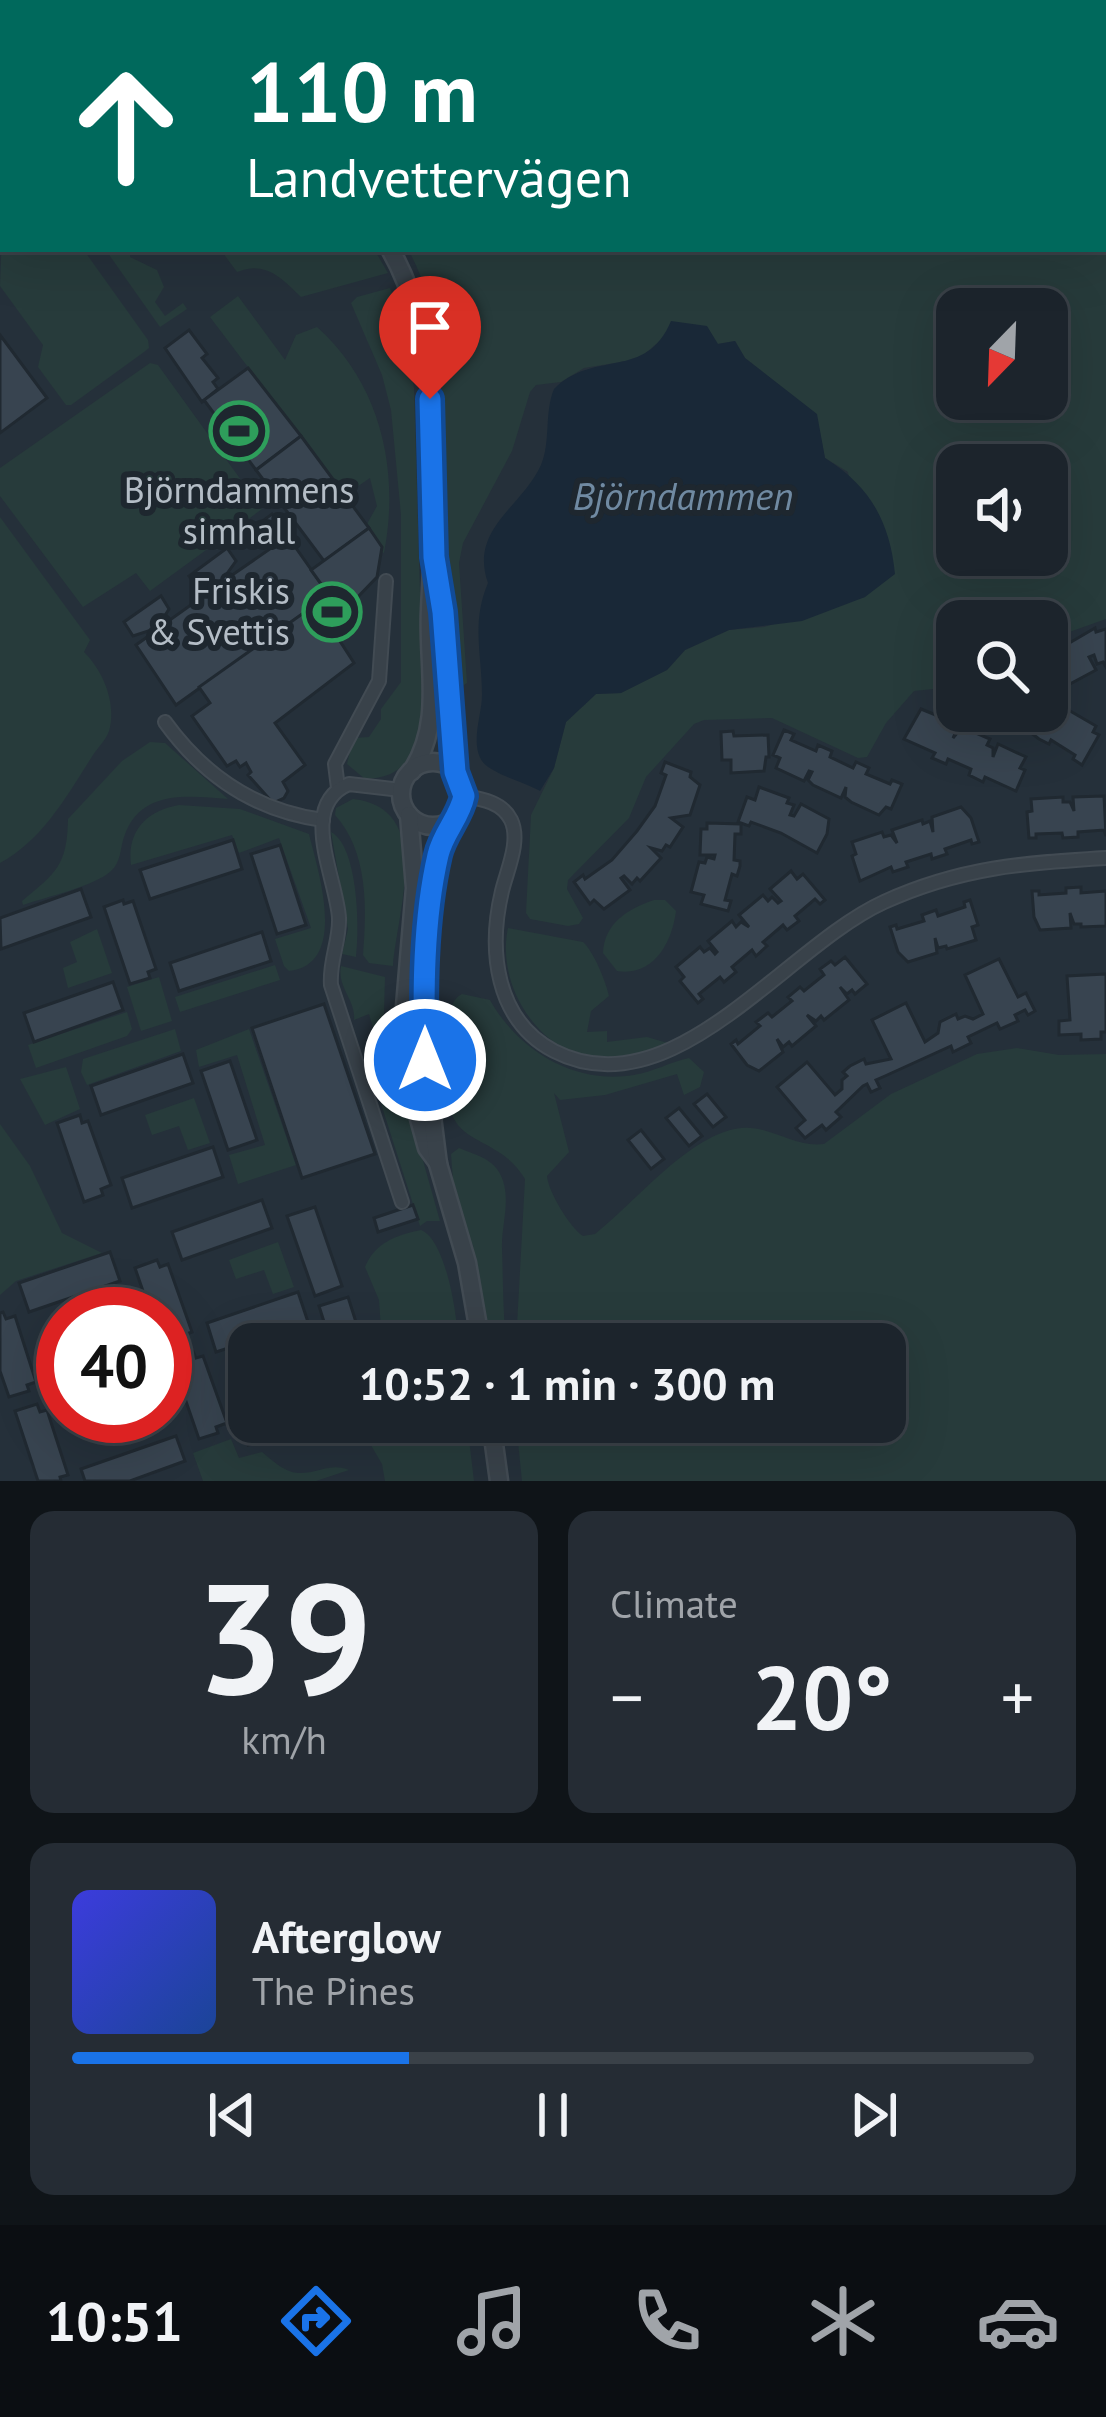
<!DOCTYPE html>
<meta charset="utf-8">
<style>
:root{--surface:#1c242c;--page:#252c34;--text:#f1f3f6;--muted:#a0a4a9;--line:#3a4148;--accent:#1a73e8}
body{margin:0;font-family:"PT Sans",sans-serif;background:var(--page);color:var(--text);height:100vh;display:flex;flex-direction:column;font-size:45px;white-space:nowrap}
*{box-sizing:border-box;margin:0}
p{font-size:39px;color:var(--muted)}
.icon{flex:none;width:66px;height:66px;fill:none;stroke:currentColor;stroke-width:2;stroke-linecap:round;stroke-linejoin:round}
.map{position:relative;height:1481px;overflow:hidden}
.sheet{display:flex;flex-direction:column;gap:30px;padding:30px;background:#0f1418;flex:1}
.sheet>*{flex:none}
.top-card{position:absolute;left:0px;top:0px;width:1107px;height:252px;box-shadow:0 12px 48px #0002,0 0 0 3px var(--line);background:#00695c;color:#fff;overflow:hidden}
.needle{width:78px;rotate:203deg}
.controls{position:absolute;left:936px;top:288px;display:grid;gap:24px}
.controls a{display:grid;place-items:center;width:132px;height:132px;border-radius:24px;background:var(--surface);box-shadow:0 12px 48px #0002,0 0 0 3px var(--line);font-size:60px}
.speed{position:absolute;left:36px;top:1287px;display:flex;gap:24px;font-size:60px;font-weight:700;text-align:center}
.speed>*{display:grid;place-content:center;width:156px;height:156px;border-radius:50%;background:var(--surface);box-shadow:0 12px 48px #0002,0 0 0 3px var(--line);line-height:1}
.speed .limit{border:18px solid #d22;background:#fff;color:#111}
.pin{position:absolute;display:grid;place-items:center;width:102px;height:102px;color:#fff;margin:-123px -51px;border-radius:50% 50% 50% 0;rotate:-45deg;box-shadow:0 0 12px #0007}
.pin .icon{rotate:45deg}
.me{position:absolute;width:132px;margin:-66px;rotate:0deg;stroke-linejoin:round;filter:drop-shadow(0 0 9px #0008)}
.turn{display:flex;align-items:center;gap:42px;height:252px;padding:0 48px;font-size:54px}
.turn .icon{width:156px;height:156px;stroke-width:2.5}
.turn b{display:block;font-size:84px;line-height:102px}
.big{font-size:90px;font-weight:700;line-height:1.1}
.sheet .card{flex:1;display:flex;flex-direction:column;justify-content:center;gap:18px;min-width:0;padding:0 42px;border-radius:24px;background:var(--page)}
.sheet .dial{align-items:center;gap:0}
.dial b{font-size:156px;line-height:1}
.song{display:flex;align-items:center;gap:36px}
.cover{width:144px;height:144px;border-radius:18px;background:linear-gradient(135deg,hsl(240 70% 55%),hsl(220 70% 35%))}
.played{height:12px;border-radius:6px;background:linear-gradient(90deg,var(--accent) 35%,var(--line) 35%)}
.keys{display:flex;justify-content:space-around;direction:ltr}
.heat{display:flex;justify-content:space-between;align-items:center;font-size:66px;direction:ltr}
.sheet .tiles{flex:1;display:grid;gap:30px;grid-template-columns:1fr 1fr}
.card:last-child{grid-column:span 2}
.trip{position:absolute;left:228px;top:1323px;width:678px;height:120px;border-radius:24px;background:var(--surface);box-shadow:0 12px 48px #0002,0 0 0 3px var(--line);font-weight:700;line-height:120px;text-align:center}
.menu{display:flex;height:192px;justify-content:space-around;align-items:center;background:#0b0e12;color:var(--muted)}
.menu .icon{width:84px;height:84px}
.menu .current{color:var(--accent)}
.menu b{font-size:54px;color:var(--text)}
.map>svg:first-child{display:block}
.green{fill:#273b3b;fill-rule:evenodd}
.water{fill:#192837}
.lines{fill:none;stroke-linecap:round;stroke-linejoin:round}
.stream{stroke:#192837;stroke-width:4.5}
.building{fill:#384450;stroke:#202931;stroke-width:3}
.minor-casing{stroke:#424b53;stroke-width:16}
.tertiary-casing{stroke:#424b53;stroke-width:21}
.minor{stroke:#39424a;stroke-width:12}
.tertiary{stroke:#39424a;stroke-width:16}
.route-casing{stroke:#114b97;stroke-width:30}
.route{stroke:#1a73e8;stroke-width:21}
.labels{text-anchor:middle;stroke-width:12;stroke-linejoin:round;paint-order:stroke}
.poi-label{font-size:36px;fill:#b4bdc6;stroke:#1e272f}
.water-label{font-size:39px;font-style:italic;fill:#708aa2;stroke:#1e272f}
</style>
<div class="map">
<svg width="1106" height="1481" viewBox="0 0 1106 1481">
<rect width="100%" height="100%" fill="#25303a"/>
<g class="green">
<path d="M90,0H1106V619L1047,640V621H957V694L933,689L914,691L886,723L867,757L858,758L772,718L704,720L694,724L646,777L629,818L568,880L567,889L583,918L579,924L568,926L530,919L526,913L531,815L554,768L566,722L596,694L621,693L667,670L685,650L729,630L764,627L865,597L848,472L825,458L816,414L745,358L735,341L718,344L664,337L639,359L584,368L561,382L536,385L530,392L512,451L463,543L459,563L467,683L451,693C448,635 444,577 443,519C441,426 453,333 408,249H1104V3ZM957,309H1047V399H957ZM957,465H1047V555H957Z"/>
<polygon points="3,202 3,249 83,249 148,340 149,348 144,352 71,405 66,405 38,367 43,345 0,286"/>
<polygon points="105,249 130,249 130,257 157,270 164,287 155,302 165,316 183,303 187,309 160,327"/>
<path d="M220,249H374L388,273L301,297C282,278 265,260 237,272Z"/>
<path d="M390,288L403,322L414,388L424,729C410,759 402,778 365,779L347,764L353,738L369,737L381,719V709L401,682V515L391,410L382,375L351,303L357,297Z"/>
<path d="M238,296L285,360L296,335L317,327C381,384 400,471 384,553L379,551L367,524L377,506L370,478L345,495L210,317Z"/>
<polygon points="150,363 158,365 262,509 150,591 136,573 83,607 0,496 0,468"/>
<path d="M0,517L90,640L84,652C103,671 117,703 109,731C106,740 98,747 93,755C68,794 43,840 0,863Z"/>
<path d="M150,742L165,743L228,799C188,796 140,789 124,837C120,849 121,862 111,871C95,886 46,897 23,905L22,901C57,872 67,865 68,819L122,761Z"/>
<path d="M353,799C435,808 397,912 393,966L369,963L363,955C367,908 368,851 335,815L336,808Z"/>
<path d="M179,805L240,809L309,834C318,871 349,964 289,971L284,966L275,939L311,928L279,838L239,853L232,835L131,865C127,831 146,811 179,805Z"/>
<path d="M331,832C358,846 360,928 356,957L342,954L348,929Z"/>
<path d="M654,900H665L676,911C672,943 653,977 617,971L603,953C604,924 627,909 654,900Z"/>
<path d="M508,928L583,942C594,952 606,982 609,996L591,1011L587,1032L607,1031V1042L647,1037L671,1044C660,1052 649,1053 636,1056C627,1057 617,1061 608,1061C543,1060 495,988 508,928Z"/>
<polygon points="97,929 112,973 68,988 63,968 77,962 70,942"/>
<polygon points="275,965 280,980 180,1012 175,997"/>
<path d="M341,966L385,977L384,1014L374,1064L369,1041L375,1035L369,1014L354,1020C356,1000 337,988 341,966Z"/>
<polygon points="159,977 172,1021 141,1031 127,987"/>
<path d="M462,994L490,1000C518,1050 574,1085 634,1075C653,1072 670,1062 689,1058L704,1072L700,1087L684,1095L677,1074L605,1095L560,1100L554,1093L569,1152L547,1176C548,1191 570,1228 583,1236L595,1234C635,1203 689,1134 741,1128C770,1125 794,1148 824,1144L891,1094L977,1054L1017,1048L1059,1055L1106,1054V1481H522L516,1422H885V1344H516L525,1179C504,1143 467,1144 454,1119C441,1096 437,1005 462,994Z"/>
<polygon points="127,1012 132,1029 127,1036 36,1068 28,1045"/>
<polygon points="394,1017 402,1086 440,1221 427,1221 420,1226 376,1088 384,1042"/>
<polygon points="175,1029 181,1051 87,1085 81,1072 83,1059"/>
<polygon points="249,1029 296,1165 238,1184 229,1155 265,1145 237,1055 199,1067 196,1050"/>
<polygon points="66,1067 80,1109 45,1125 20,1079"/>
<polygon points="194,1098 210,1143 188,1150 179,1126 152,1135 145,1115"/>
<polygon points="0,1124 30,1166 62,1233 102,1253 16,1281 0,1295"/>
<path d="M459,1148C473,1154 491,1158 499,1172C513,1196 501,1224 502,1248C503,1280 503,1312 506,1344H487L473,1245C456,1223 453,1182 451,1154Z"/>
<path d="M421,1230C446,1240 458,1317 458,1344H382L379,1300L365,1267C375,1243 396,1235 421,1230Z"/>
<polygon points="278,1242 294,1287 273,1294 264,1270 236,1279 229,1260"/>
<polygon points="344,1422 467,1422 474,1481 385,1481 382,1464 368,1440 347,1434"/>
<path d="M231,1439L239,1458L262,1452C273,1461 284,1472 298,1473C317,1474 331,1462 349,1470L316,1481H203L193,1453Z"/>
</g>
<path class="water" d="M671,321L707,326L718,344L735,341L745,358L817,414L825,458C870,486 890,522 895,574L865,597L802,621L729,630L685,650L667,670L621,693L596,694L566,722L554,768L540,791C525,782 491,774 482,761C470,742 482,715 482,695C482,654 471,623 488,583C469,529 522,507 541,465C551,442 544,413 554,389C594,349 646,381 671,321Z"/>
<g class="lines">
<polyline class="stream" points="0,21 3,24"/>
</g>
<g class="building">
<polygon points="189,330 207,354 202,358 218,378 213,382 218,389 202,402 165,348"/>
<polygon points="0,335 47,398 0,433"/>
<polygon points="248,368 301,436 256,470 204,400"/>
<polygon points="301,436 369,528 324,561 256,470"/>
<polygon points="272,514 329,595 176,705 136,645 150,635 148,631 133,636 124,622 161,596 169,609 161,622 163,625 216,587 213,584 199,589 189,576 227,548 236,561 226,575 228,578 280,542 278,536 265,542 253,528"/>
<polygon points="369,528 382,547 377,577 354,601 356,604 348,610 345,606 327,621 354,663 275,723 305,765 283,782 288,791 284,798 273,803 248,775 251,772 246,763 240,767 236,761 227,766 192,716 210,703 199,687 329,595 311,570"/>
<polygon points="1095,628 1096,632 1106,629 1106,667 1103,662 1097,664 1094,655 1089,657 1096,670 1068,685 1062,674 1055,677 1047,663 1047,650 1052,648 1054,652"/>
<polygon points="1047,695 1059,705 1055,709 1060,713 1054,719 1058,721 1065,708 1096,726 1093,732 1099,735 1082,765 1073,759 1075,755 1051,740 1049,744 1039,739 1030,732 1034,728 1013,711 1010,715 1005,711 1047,711"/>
<polygon points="921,709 953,722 958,727 953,738 962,727 990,739 987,745 993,748 993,757 998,744 1026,757 1020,768 1025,770 1016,791 985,777 983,782 969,775 971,769 948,759 946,764 932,758 935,753 904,739"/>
<polygon points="784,730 794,734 791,740 816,751 818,745 832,751 830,757 853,768 856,762 869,768 866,774 890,784 892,780 902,784 891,809 886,807 879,815 851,802 845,797 846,787 841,798 813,785 808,780 812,772 809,771 804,781 776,768 780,758 773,755"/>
<polygon points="733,731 734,736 768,735 769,757 766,757 764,771 731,773 731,760 722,760 721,732"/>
<polygon points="665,762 691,772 690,777 700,785 690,815 671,818 683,827 670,847 666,845 662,851 651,848 661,858 640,881 637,878 632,884 624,876 621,878 630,890 604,909 594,900 590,904 574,882 583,875 585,879 612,860 637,831 655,806 666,775 661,773"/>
<polygon points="759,787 789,798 787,803 794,805 790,815 794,816 801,804 829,819 827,834 817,853 781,833 751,822 749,826 738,822 747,797 755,800"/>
<polygon points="1104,796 1106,836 1104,830 1078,832 1078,837 1063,838 1062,833 1036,834 1036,838 1029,838 1027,812 1032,811 1031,799 1063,797 1063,802 1070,802 1074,811 1073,797"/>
<polygon points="961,807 971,818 979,842 972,844 971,840 945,849 947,854 932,859 931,854 906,862 908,867 893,872 891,867 860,881 852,856 856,854 852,842 882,832 884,837 891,835 897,843 892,830 922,820 923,824 930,821 933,832 932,817"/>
<polygon points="707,823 741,824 741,834 735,834 734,860 740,861 740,866 737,876 732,874 725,900 731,901 728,911 701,904 704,895 691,892 699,862 705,863 707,857 714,859 715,855 700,855 701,829 707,829"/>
<polygon points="233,840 242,869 150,899 140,870"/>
<polygon points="280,845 306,925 277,934 251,854"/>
<polygon points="791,871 797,879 803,874 825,900 820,904 815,899 795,916 799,921 787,930 783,925 763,942 767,946 756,956 752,950 732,967 736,972 724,982 720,977 699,994 703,999 698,1003 680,981 684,977 676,967 700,947 704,952 710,948 715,954 717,952 708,941 732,921 736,927 741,922 749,927 739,915 763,895 768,901 772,897 778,903 781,901 770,889"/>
<polygon points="1081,887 1081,893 1106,891 1106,926 1081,927 1081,924 1074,924 1070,913 1071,928 1040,930 1034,917 1032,891 1039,891 1039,895 1066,893 1066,888"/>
<polygon points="81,889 91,917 1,949 0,918"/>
<polygon points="123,900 124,904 133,901 156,969 148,972 150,978 130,984 104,907"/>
<polygon points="970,900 978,925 972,927 976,940 947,949 946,946 938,948 935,938 937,953 908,962 898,952 890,927 896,925 897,929 924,921 922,915 936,910 938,916 965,907 964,902"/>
<polygon points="262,932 271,961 179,991 170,963"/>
<polygon points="845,957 867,984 855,994 852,990 847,994 840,987 849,1000 824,1020 821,1016 816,1021 807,1015 816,1026 792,1046 789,1042 783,1047 777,1039 783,1052 759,1071 747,1065 731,1044 736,1040 738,1044 760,1026 756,1022 768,1013 772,1017 792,1001 788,997 800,987 804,991 824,975 820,969 831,961 835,965"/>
<polygon points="999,959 1018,997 1026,993 1035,1011 1028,1015 1025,1010 1015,1015 1018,1021 1000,1029 997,1023 968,1037 971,1043 953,1052 951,1046 885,1076 876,1080 880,1088 871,1092 867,1084 863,1086 836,1112 841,1117 826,1130 822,1125 805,1138 796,1128 805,1120 777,1087 807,1062 835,1095 842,1089 842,1080 847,1076 843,1072 850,1066 864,1059 866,1064 891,1059 872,1020 906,1003 925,1042 938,1033 940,1022 956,1014 958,1019 965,1016 973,1019 983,1014 965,975"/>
<polygon points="1106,974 1106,1032 1101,1032 1101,1039 1081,1040 1081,1034 1059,1035 1059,1021 1070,1020 1067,976"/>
<polygon points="113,982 123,1010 34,1042 24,1013"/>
<polygon points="324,1004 375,1154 302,1178 252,1028"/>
<polygon points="183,1054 193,1083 101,1115 91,1086"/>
<polygon points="230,1061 257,1140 228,1150 201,1071"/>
<polygon points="707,1094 726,1117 713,1127 694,1104"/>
<polygon points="679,1108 702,1136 689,1146 666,1118"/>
<polygon points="80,1115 82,1123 88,1121 111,1185 101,1189 103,1195 84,1202 57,1123"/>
<polygon points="641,1130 664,1159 651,1169 628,1140"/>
<polygon points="213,1147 223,1177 132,1208 122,1178"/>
<polygon points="262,1200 272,1228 182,1260 172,1232"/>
<polygon points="413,1205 418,1219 378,1232 374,1218"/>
<polygon points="315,1207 342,1286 315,1296 287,1216"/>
<polygon points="110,1252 120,1281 29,1312 19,1283"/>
<polygon points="157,1260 160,1267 168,1264 192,1332 181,1336 183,1341 165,1347 165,1314 151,1314 135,1268"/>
<polygon points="298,1292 308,1322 216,1352 207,1323"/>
<polygon points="348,1297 363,1344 331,1344 319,1306"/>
<polygon points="3,1312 6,1319 15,1316 36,1382 27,1385 29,1391 9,1397 0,1371 0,1313"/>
<polygon points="193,1351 196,1358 203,1356 227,1423 216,1427 218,1433 199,1439 171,1358"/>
<polygon points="37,1404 40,1412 47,1410 68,1475 60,1477 61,1481 38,1481 15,1411"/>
<polygon points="249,1412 249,1422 315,1422 248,1445 238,1416"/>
<polygon points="176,1436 185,1461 130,1481 85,1481 81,1469"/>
</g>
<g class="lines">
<defs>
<g id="minor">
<path d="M165,722C204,776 256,811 323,820"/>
<polyline points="338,788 335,764 379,681 386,581"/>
<path d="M401,790L349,784C297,805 337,879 339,918C340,941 329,961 331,985L402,1202"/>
<path d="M464,796C482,799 502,802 511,820C521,841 507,870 502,891C488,950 495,1020 554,1051C672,1112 785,947 884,902C961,867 1024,863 1106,858"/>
</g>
<g id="tertiary">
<polyline points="68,0 72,3"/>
<path d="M390,249C448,350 435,497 430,610C427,666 444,721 412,771"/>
<polyline points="438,581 455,772"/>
<circle cx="433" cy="794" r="32"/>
<polyline points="409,815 415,888 403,1030 413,1097 427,1148 438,1163"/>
<polyline points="454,818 443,839 434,876 424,1014 425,1061 438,1164 467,1263 481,1344"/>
<polyline points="491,1422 499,1481"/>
</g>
</defs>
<use href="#minor" class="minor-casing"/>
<use href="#tertiary" class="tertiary-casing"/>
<use href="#minor" class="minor"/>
<use href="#tertiary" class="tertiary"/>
</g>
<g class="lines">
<defs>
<path id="route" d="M425,1060C423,994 423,920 438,855C443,833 460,817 464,796L455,772L443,612L434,557L430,399"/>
</defs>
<use href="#route" class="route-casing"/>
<use href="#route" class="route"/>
</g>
<defs>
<symbol id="stadium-ring" viewBox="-11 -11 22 22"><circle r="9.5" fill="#1e272f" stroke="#2e9e5b" stroke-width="1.5"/><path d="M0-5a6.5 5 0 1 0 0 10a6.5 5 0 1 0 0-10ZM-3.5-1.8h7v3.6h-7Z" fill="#2e9e5b"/></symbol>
</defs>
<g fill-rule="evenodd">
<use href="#stadium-ring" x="206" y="398" width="66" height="66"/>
<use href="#stadium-ring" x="299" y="579" width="66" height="66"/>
</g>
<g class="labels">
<g class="poi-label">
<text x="239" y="503">Björndammens<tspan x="239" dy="41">simhall</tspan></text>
<text x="290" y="604" text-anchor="end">Friskis<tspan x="290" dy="41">&amp; Svettis</tspan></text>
</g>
<g class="water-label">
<text x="683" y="510">Björndammen</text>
</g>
</g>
</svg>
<div class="controls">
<a><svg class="needle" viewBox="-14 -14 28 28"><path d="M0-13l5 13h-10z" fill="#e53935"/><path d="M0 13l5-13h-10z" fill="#a0a4a9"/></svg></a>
<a><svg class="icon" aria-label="sound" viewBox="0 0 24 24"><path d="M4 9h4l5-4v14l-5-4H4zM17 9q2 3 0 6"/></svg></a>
<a><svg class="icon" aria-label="search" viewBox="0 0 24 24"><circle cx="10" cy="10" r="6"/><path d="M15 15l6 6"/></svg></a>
</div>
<div class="speed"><div class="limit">40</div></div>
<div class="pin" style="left:430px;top:399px;background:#d93025"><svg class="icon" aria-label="arrive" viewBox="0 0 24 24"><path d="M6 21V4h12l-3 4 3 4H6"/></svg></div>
<svg class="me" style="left:425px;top:1060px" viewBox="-20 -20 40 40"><circle r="17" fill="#1a73e8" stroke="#fff" stroke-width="3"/><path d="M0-11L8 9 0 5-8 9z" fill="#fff"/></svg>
<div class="trip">10:52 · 1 min · 300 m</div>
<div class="top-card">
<div class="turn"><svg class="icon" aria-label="ahead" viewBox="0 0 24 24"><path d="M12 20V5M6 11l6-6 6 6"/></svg><div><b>110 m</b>Landvettervägen</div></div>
</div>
</div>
<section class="sheet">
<div class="tiles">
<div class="card dial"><b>39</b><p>km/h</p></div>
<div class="card"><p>Climate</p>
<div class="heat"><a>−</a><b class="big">20°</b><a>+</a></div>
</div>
<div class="card">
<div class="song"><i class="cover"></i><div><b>Afterglow</b><p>The Pines</p></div></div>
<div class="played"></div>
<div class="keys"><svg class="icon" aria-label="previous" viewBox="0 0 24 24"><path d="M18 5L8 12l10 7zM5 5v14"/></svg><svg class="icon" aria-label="pause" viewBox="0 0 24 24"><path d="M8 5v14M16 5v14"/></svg><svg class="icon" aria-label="next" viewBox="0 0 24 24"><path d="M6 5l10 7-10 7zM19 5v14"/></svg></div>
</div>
</div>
</section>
<nav class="menu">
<b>10:51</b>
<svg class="icon current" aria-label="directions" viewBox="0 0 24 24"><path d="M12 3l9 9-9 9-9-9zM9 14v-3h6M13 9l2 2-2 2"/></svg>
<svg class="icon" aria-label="music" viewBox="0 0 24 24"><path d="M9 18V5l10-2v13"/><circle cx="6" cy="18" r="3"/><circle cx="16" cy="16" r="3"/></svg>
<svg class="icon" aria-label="phone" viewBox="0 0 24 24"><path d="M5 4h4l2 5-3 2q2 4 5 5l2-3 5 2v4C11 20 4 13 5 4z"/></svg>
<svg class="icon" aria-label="climate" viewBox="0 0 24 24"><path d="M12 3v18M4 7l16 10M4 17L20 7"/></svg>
<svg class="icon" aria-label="car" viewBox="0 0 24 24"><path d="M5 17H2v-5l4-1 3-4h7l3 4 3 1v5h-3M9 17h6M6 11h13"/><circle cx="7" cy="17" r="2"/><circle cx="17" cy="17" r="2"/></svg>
</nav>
